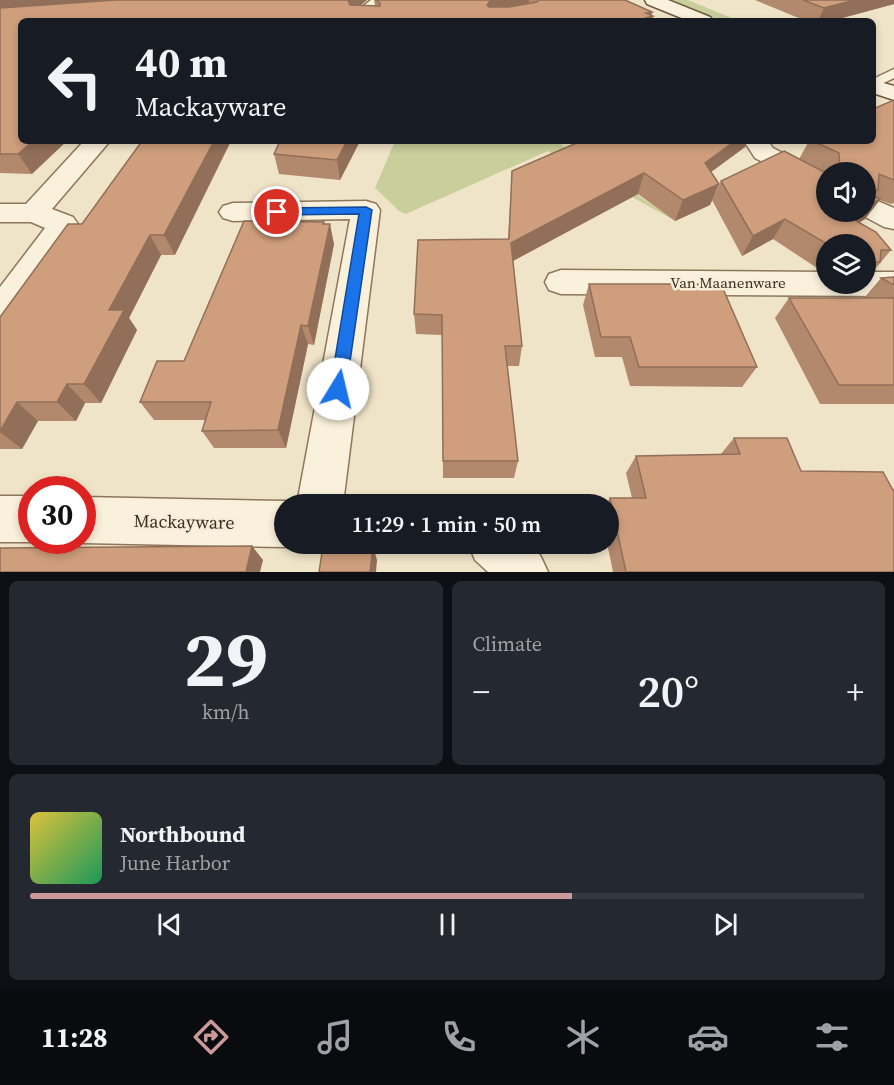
<!DOCTYPE html>
<meta charset="utf-8">
<style>
:root{--surface:#171b24;--page:#242831;--text:#f1f3f6;--muted:#9ea1a6;--line:#363941;--accent:#cc999b}
body{margin:0;font-family:"Source Serif 4",serif;background:var(--page);color:var(--text);height:100vh;display:flex;flex-direction:column;font-size:22px;white-space:nowrap}
*{box-sizing:border-box;margin:0}
p{font-size:20px;color:var(--muted)}
.icon{flex:none;width:33px;height:33px;fill:none;stroke:currentColor;stroke-width:2;stroke-linecap:round;stroke-linejoin:round}
.map{position:relative;height:572px;overflow:hidden}
.panel{display:flex;flex-direction:column;gap:9px;padding:9px;background:#0d0f14;flex:1}
.panel>*{flex:none}
.guide{position:absolute;left:18px;top:18px;width:858px;height:126px;border-radius:9px;box-shadow:0 3px 9px #0003;background:#171b24;color:var(--text);overflow:hidden}
.controls{position:absolute;left:816px;top:162px;display:grid;gap:12px}
.controls a{display:grid;place-items:center;width:60px;height:60px;border-radius:50%;background:var(--surface);box-shadow:0 3px 9px #0003;font-size:30px}
.speed{position:absolute;left:18px;top:476px;display:flex;gap:12px;font-size:30px;font-weight:700;text-align:center}
.speed>*{display:grid;place-content:center;width:78px;height:78px;border-radius:50%;background:var(--surface);box-shadow:0 3px 9px #0003;line-height:1}
.speed .limit{border:9px solid #d22;background:#fff;color:#111}
.pin{position:absolute;display:grid;place-items:center;width:51px;height:51px;color:#fff;margin:-26px;border:3px solid #fff;border-radius:50%;box-shadow:0 2px 6px #0007}
.me{position:absolute;width:66px;margin:-33px;rotate:9deg;stroke-linejoin:round;filter:drop-shadow(0 0 4px #0008)}
.turn{display:flex;align-items:center;gap:21px;height:126px;padding:0 18px;font-size:27px}
.turn .icon{width:78px;height:78px;stroke-width:2.5}
.turn b{display:block;font-size:42px;line-height:51px}
.big{font-size:45px;font-weight:600;line-height:1.1}
.panel .widget{flex:1;display:flex;flex-direction:column;justify-content:center;gap:9px;min-width:0;padding:0 21px;border-radius:9px;background:var(--page)}
.panel .dial{align-items:center;gap:0}
.dial b{font-size:78px;line-height:1}
.song{display:flex;align-items:center;gap:18px}
.cover{width:72px;height:72px;border-radius:9px;background:linear-gradient(135deg,hsl(50 70% 55%),hsl(150 70% 35%))}
.played{height:6px;border-radius:3px;background:linear-gradient(90deg,var(--accent) 65%,var(--line) 65%)}
.keys{display:flex;justify-content:space-around;direction:ltr}
.heat{display:flex;justify-content:space-between;align-items:center;font-size:33px;direction:ltr}
.panel .tiles{flex:1;display:grid;gap:9px;grid-template-columns:1fr 1fr}
.widget:last-child{grid-column:span 2}
.trip{position:absolute;left:274px;top:494px;width:345px;height:60px;border-radius:30px;background:var(--surface);box-shadow:0 3px 9px #0003;font-weight:600;line-height:60px;text-align:center}
.dock{display:flex;height:96px;justify-content:space-around;align-items:center;background:#090b0e;color:var(--muted)}
.dock .icon{width:42px;height:42px}
.dock .selected{color:var(--accent)}
.dock b{font-size:27px;color:var(--text)}
.map>svg:first-child{display:block}
.green{fill:#c9cf9b}
.lines{fill:none;stroke-linecap:round;stroke-linejoin:round}
.lane-casing{stroke:#8d765c;stroke-width:3}
.street-casing{stroke:#8d765c;stroke-width:3}
.secondary-casing{stroke:#6f573f;stroke-width:3}
.lane{fill:#faf1dc;fill-rule:evenodd}
.street{fill:#faf1dc;fill-rule:evenodd}
.secondary{fill:#faf1dc;fill-rule:evenodd}
.wall{fill:#b2896c}
.shaded-wall{fill:#916f58}
.building{fill:#cf9f7d;stroke:#916f58;stroke-width:1.5}
.route{fill:#1a73e8;stroke:#114b97;stroke-width:1.5}
.labels{text-anchor:middle;stroke-width:5;stroke-linejoin:round;paint-order:stroke}
.street-label{font-size:15px;fill:#3d2e20;stroke:#f7eed8}
.near-street-label{font-size:18px;fill:#3d2e20;stroke:#f7eed8}
</style>
<div class="map">
<svg width="894" height="572" viewBox="0 0 894 572">
<rect width="100%" height="100%" fill="#f0e4c8"/>
<g class="green">
<polygon points="666,0 688,0 739,21 718,21"/>
<polygon points="395,141 556,141 681,224 548,151 406,214 399,211 375,188"/>
</g>
<g class="lines">
<defs>
<polygon id="lane" points="894,69 894,78 873,88 873,79"/>
<g id="street">
<polygon points="371,0 390,0 372,15 380,21 354,20 351,16"/>
<polygon points="84,141 110,141 52,209 73,217 78,224 12,322 0,326 0,287 45,228 31,222 0,222 0,204 26,204"/>
<polygon points="744,141 768,141 773,148 826,175 826,193 816,191 755,158"/>
<polygon points="866,196 894,208 894,229 884,227 856,212 866,212"/>
<polygon points="366,201 376,204 380,210 343,504 297,504 350,219 233,221 223,218 219,212 223,206 233,203"/>
<polygon points="561,270 826,272 826,284 866,284 866,272 894,272 894,296 561,294 549,290 545,282 549,274"/>
<polygon points="0,496 32,496 32,540 37,540 32,542 0,542"/>
<polygon points="82,497 285,501 293,504 285,504 285,543 295,543 285,547 82,543 74,540 82,540"/>
<polygon points="468,543 528,543 540,555 548,572 488,572 475,560"/>
</g>
<g id="secondary">
<polygon points="645,0 668,0 710,17 713,21 689,21 647,4"/>
<polygon points="873,80 894,86 894,100 873,93"/>
</g>
</defs>
<use href="#lane" class="lane-casing"/>
<use href="#street" class="street-casing"/>
<use href="#secondary" class="secondary-casing"/>
<use href="#lane" class="lane"/>
<use href="#street" class="street"/>
<use href="#secondary" class="secondary"/>
</g>
<g class="wall">
<polygon points="0,0 367,0 361,5 375,6 374,0 625,0 652,12 651,15 653,16 652,21 21,21 32,174 0,173"/>
<polygon points="755,0 894,0 894,4 831,21 806,21"/>
<polygon points="894,100 894,203 891,204 880,200 865,219 860,222 891,250 866,280 866,244 826,244 826,270 820,270 773,239 742,256 712,200 721,181 866,207 866,172 826,173 799,159 809,141 873,141"/>
<polygon points="142,141 175,255 161,255 129,318 137,330 101,403 85,403 76,421 38,421 22,449 0,449 0,317 82,224"/>
<polygon points="360,141 340,180 279,174 274,154"/>
<polygon points="581,141 747,141 745,147 711,172 719,184 710,205 675,221 638,194 513,261 522,346 519,366 507,366 518,461 514,478 443,478 442,335 416,334 414,314 508,239 512,171"/>
<polygon points="324,222 334,244 314,345 308,344 286,448 214,448 202,431 205,420 154,420 140,402 184,361"/>
<polygon points="894,277 894,404 820,404 775,318 789,298 864,298 881,278"/>
<polygon points="589,284 757,367 742,387 630,386 622,357 595,357 583,305"/>
<polygon points="734,438 801,471 894,572 613,572 607,543 609,543 609,504 606,504 610,498 632,498 626,473 636,456 720,455"/>
</g>
<g class="shaded-wall">
<polygon points="0,0 149,0 0,11"/>
<polygon points="348,0 367,0 350,14"/>
<polygon points="491,0 529,0 529,5 495,11 487,5"/>
<polygon points="855,0 894,0 894,4 831,21 818,21 824,8"/>
<polygon points="652,12 651,17 653,16 652,21 644,21 646,13"/>
<polygon points="33,141 67,141 32,174 18,154"/>
<polygon points="214,141 231,141 175,255 164,235"/>
<polygon points="347,141 360,141 340,180 337,160"/>
<polygon points="735,141 747,141 745,147 696,183 705,163"/>
<polygon points="644,173 638,194 509,263 511,243"/>
<polygon points="719,184 710,205 675,221 683,200"/>
<polygon points="880,199 865,219 835,237 849,217 858,212 866,212 866,207"/>
<polygon points="785,219 773,239 742,256 753,236"/>
<polygon points="324,222 327,237 330,224 334,244 314,345 308,326"/>
<polygon points="150,235 161,255 129,318 137,330 101,403 84,384 109,310"/>
<polygon points="301,325 308,344 286,448 278,430"/>
<polygon points="67,384 85,403 76,421 57,402"/>
<polygon points="17,402 38,421 22,449 0,432"/>
<polygon points="252,546 263,560 260,572 246,572"/>
<polygon points="373,546 377,560 376,572 370,572"/>
</g>
<g class="building">
<polygon points="116,0 348,0 350,5 380,6 380,3 376,0 491,0 487,5 489,7 509,7 537,2 538,0 625,0 652,12 646,13 653,16 646,18 653,21 21,21 21,141 33,141 18,154 0,154 0,8"/>
<polygon points="803,0 855,0 824,8"/>
<polygon points="894,100 894,180 879,174 878,190 870,190 868,193 880,199 866,207 866,172 840,172 839,153 813,141 873,141 873,109"/>
<polygon points="142,141 214,141 164,235 150,235 109,310 124,310 84,384 67,384 57,402 17,402 0,431 0,317 68,224 82,224"/>
<polygon points="280,141 347,141 337,160 274,154"/>
<polygon points="581,141 735,141 705,163 719,184 683,200 644,173 511,243 522,346 505,346 518,461 443,461 442,315 414,314 418,240 509,239 512,171"/>
<polygon points="784,151 826,173 826,212 858,212 849,217 876,232 891,250 881,250 880,262 866,262 866,244 827,244 785,219 753,236 721,181"/>
<polygon points="244,221 324,222 323,224 330,224 308,326 301,325 278,430 202,431 211,402 140,402 157,361 184,361"/>
<polygon points="894,277 894,285 881,278"/>
<polygon points="589,284 721,284 757,367 639,367 630,337 601,337"/>
<polygon points="789,298 894,298 894,385 839,385"/>
<polygon points="734,438 787,438 801,471 883,472 893,490 894,490 894,572 626,572 610,498 646,498 636,456 740,454"/>
<polygon points="252,546 246,572 0,572 0,548"/>
<polygon points="323,546 373,546 370,572 319,572"/>
</g>
<polygon class="route" points="366,207 372,210 346,389 344,394 338,396 332,394 330,389 359,214 277,215 271,212 277,208"/>
<g class="labels">
<g class="street-label">
<text x="728" y="288">Van Maanenware</text>
</g>
<g class="near-street-label">
<text transform="translate(184 522) rotate(1)" y="6">Mackayware</text>
</g>
</g>
</svg>
<div class="controls">
<a><svg class="icon" aria-label="sound" viewBox="0 0 24 24"><path d="M4 9h4l5-4v14l-5-4H4zM17 9q2 3 0 6"/></svg></a>
<a><svg class="icon" aria-label="layers" viewBox="0 0 24 24"><path d="M12 4l9 5-9 5-9-5zM3 14l9 5 9-5"/></svg></a>
</div>
<div class="speed"><div class="limit">30</div></div>
<div class="pin" style="left:277px;top:212px;background:#d93025"><svg class="icon" aria-label="arrive" viewBox="0 0 24 24"><path d="M6 21V4h12l-3 4 3 4H6"/></svg></div>
<svg class="me" style="left:338px;top:389px" viewBox="-20 -20 40 40"><circle r="19" fill="#fff"/><path d="M0-13L10 11 0 6-10 11z" fill="#1a73e8"/></svg>
<div class="trip">11:29 · 1 min · 50 m</div>
<div class="guide">
<div class="turn"><svg class="icon" aria-label="left" viewBox="0 0 24 24"><path d="M17 20v-9H6M10 6l-5 5 5 5"/></svg><div><b>40 m</b>Mackayware</div></div>
</div>
</div>
<section class="panel">
<div class="tiles">
<div class="widget dial"><b>29</b><p>km/h</p></div>
<div class="widget"><p>Climate</p>
<div class="heat"><a>−</a><b class="big">20°</b><a>+</a></div>
</div>
<div class="widget">
<div class="song"><i class="cover"></i><div><b>Northbound</b><p>June Harbor</p></div></div>
<div class="played"></div>
<div class="keys"><svg class="icon" aria-label="previous" viewBox="0 0 24 24"><path d="M18 5L8 12l10 7zM5 5v14"/></svg><svg class="icon" aria-label="pause" viewBox="0 0 24 24"><path d="M8 5v14M16 5v14"/></svg><svg class="icon" aria-label="next" viewBox="0 0 24 24"><path d="M6 5l10 7-10 7zM19 5v14"/></svg></div>
</div>
</div>
</section>
<nav class="dock">
<b>11:28</b>
<svg class="icon selected" aria-label="directions" viewBox="0 0 24 24"><path d="M12 3l9 9-9 9-9-9zM9 14v-3h6M13 9l2 2-2 2"/></svg>
<svg class="icon" aria-label="music" viewBox="0 0 24 24"><path d="M9 18V5l10-2v13"/><circle cx="6" cy="18" r="3"/><circle cx="16" cy="16" r="3"/></svg>
<svg class="icon" aria-label="phone" viewBox="0 0 24 24"><path d="M5 4h4l2 5-3 2q2 4 5 5l2-3 5 2v4C11 20 4 13 5 4z"/></svg>
<svg class="icon" aria-label="climate" viewBox="0 0 24 24"><path d="M12 3v18M4 7l16 10M4 17L20 7"/></svg>
<svg class="icon" aria-label="car" viewBox="0 0 24 24"><path d="M5 17H2v-5l4-1 3-4h7l3 4 3 1v5h-3M9 17h6M6 11h13"/><circle cx="7" cy="17" r="2"/><circle cx="17" cy="17" r="2"/></svg>
<svg class="icon" aria-label="filters" viewBox="0 0 24 24"><path d="M4 7h16M4 17h16"/><circle cx="9" cy="7" r="2"/><circle cx="15" cy="17" r="2"/></svg>
</nav>
